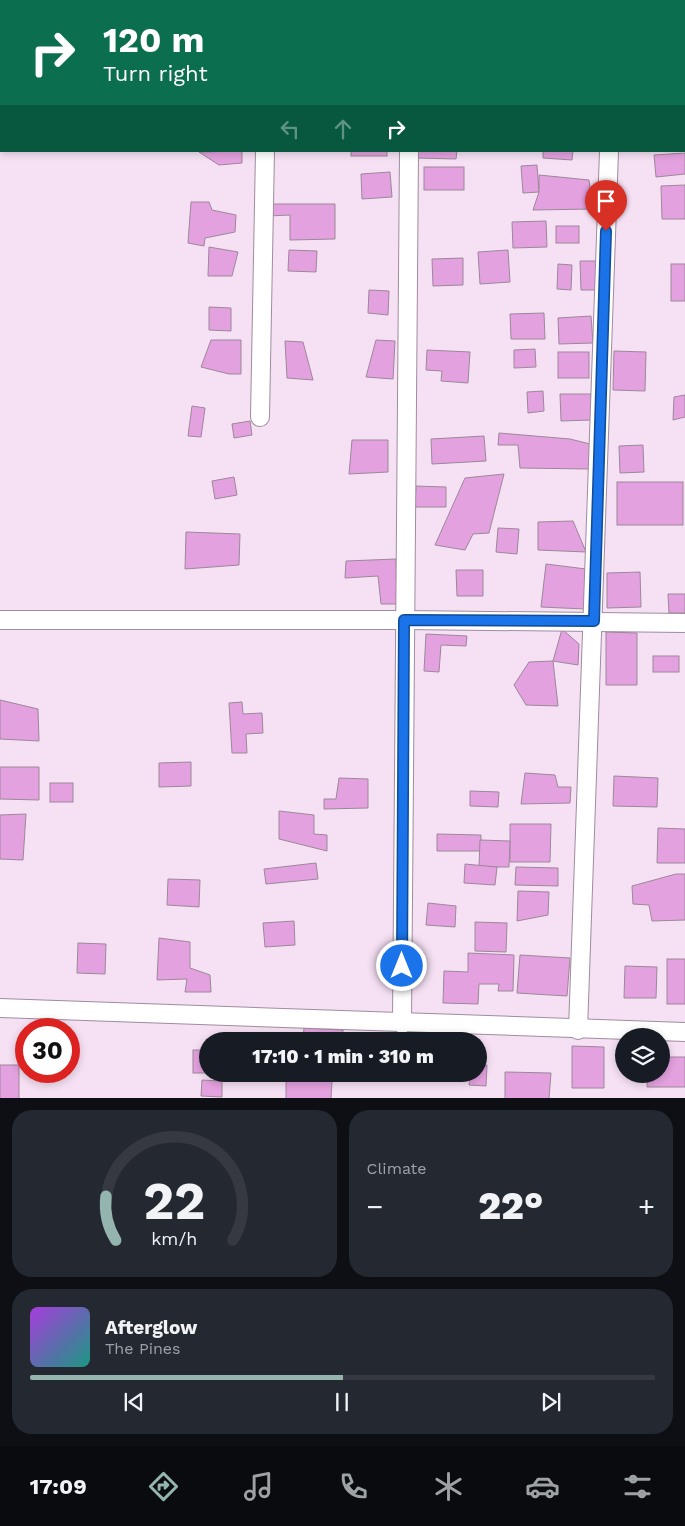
<!DOCTYPE html>
<meta charset="utf-8">
<style>
:root{--surface:#171b24;--page:#242831;--text:#f1f3f6;--muted:#9ea1a6;--line:#363941;--accent:#93b4af}
body{margin:0;font-family:"Work Sans",sans-serif;background:var(--page);color:var(--text);height:100vh;display:flex;flex-direction:column;font-size:19px;white-space:nowrap}
*{box-sizing:border-box;margin:0}
p{font-size:16px;color:var(--muted)}
.icon{flex:none;width:28px;height:28px;fill:none;stroke:currentColor;stroke-width:2;stroke-linecap:round;stroke-linejoin:round}
.map{position:relative;height:1098px;overflow:hidden}
.panel{display:flex;flex-direction:column;gap:12px;padding:12px;background:#0d0f14;flex:1}
.panel>*{flex:none}
.guide{position:absolute;left:0px;top:0px;width:685px;height:152px;box-shadow:0 2px 8px #0003;background:#0b6e4f;color:#fff;overflow:hidden}
.controls{position:absolute;left:615px;top:1028px;display:grid;gap:10px}
.controls a{display:grid;place-items:center;width:55px;height:55px;border-radius:50%;background:var(--surface);box-shadow:0 2px 8px #0003;font-size:25px}
.speed{position:absolute;left:15px;top:1018px;display:flex;gap:10px;font-size:25px;font-weight:700;text-align:center}
.speed>*{display:grid;place-content:center;width:65px;height:65px;border-radius:50%;background:var(--surface);box-shadow:0 2px 8px #0003;line-height:1}
.speed .limit{border:8px solid #d22;background:#fff;color:#111}
.pin{position:absolute;display:grid;place-items:center;width:42px;height:42px;color:#fff;margin:-51px -21px;border-radius:50% 50% 50% 0;rotate:-45deg;box-shadow:0 0 5px #0007}
.pin .icon{rotate:45deg}
.me{position:absolute;width:55px;margin:-28px;rotate:0deg;stroke-linejoin:round;filter:drop-shadow(0 0 4px #0008)}
.turn{display:flex;align-items:center;gap:18px;height:105px;padding:0 20px;font-size:22px}
.turn .icon{width:65px;height:65px;stroke-width:2.5}
.turn b{display:block;font-size:35px;line-height:42px}
.lanes{display:flex;align-items:center;height:48px;padding:0 20px;background:#0003;justify-content:center;gap:25px;direction:ltr}
.lanes .off{opacity:.35}
.big{font-size:38px;font-weight:800;line-height:1.1}
.panel .card{flex:1;display:flex;flex-direction:column;justify-content:center;gap:8px;min-width:0;padding:0 18px;border-radius:20px;background:var(--page)}
.panel .dial{align-items:center;gap:0}
.dial svg{height:130px;overflow:visible;fill:none;stroke:var(--line);stroke-width:7;stroke-linecap:round;text-anchor:middle}
.dial text{fill:var(--text);stroke:none}
.song{display:flex;align-items:center;gap:15px}
.cover{width:60px;height:60px;border-radius:8px;background:linear-gradient(135deg,hsl(280 70% 55%),hsl(170 70% 35%))}
.played{height:5px;border-radius:2px;background:linear-gradient(90deg,var(--accent) 50%,var(--line) 50%)}
.keys{display:flex;justify-content:space-around;direction:ltr}
.heat{display:flex;justify-content:space-between;align-items:center;font-size:28px;direction:ltr}
.panel .tiles{flex:1;display:grid;gap:12px;grid-template-columns:1fr 1fr}
.card:last-child{grid-column:span 2}
.trip{position:absolute;left:199px;top:1032px;width:288px;height:50px;border-radius:25px;background:var(--surface);box-shadow:0 2px 8px #0003;font-weight:800;line-height:50px;text-align:center}
.tab-bar{display:flex;height:80px;justify-content:space-around;align-items:center;background:#090b0e;color:var(--muted)}
.tab-bar .icon{width:35px;height:35px}
.tab-bar .on{color:var(--accent)}
.tab-bar b{font-size:22px;color:var(--text)}
.map>svg:first-child{display:block}
.building{fill:#e4a1df;stroke:#9b8899}
.lines{fill:none;stroke-linecap:round;stroke-linejoin:round}
.minor-casing{stroke:#9f8c9d;stroke-width:20}
.minor{stroke:#fff;stroke-width:18}
.route-casing{stroke:#114b97;stroke-width:12}
.route{stroke:#1a73e8;stroke-width:9}
</style>
<div class="map">
<svg width="685" height="1099" viewBox="0 0 685 1099">
<rect width="100%" height="100%" fill="#f6e1f4"/>
<g class="building">
<polygon points="242,151 242,163 219,165 199,152"/>
<rect x="351" y="151" width="36" height="5"/>
<polygon points="417,151 457,151 456,159 417,158"/>
<polygon points="543,151 573,151 572,160 543,158"/>
<polygon points="685,153 685,174 656,177 654,155"/>
<polygon points="537,165 539,192 523,193 521,166"/>
<rect x="424" y="167" width="40" height="23"/>
<polygon points="390,172 392,197 362,199 361,174"/>
<polygon points="539,175 589,180 593,209 533,210 539,192"/>
<polygon points="685,185 685,219 662,219 661,186"/>
<polygon points="191,202 209,202 212,210 236,215 235,232 205,238 204,246 188,243"/>
<polygon points="268,204 335,204 335,239 290,240 290,215 268,216"/>
<polygon points="546,221 547,247 513,248 512,222"/>
<rect x="556" y="226" width="23" height="17"/>
<polygon points="209,247 238,252 232,276 208,276"/>
<polygon points="289,250 317,251 316,272 288,271"/>
<polygon points="508,250 510,282 480,284 478,252"/>
<polygon points="463,258 463,285 433,286 432,259"/>
<polygon points="580,261 598,261 599,290 581,290"/>
<polygon points="558,264 572,265 571,290 557,289"/>
<rect x="671" y="264" width="14" height="37"/>
<polygon points="369,290 389,291 388,315 368,313"/>
<polygon points="209,307 231,308 231,331 209,330"/>
<polygon points="544,313 545,339 511,339 510,314"/>
<polygon points="591,316 593,343 559,344 558,318"/>
<polygon points="211,340 241,340 241,374 229,374 201,367"/>
<polygon points="376,340 395,341 393,379 366,377"/>
<polygon points="285,341 303,342 313,380 287,378"/>
<polygon points="535,349 536,367 514,368 514,350"/>
<polygon points="427,350 470,352 468,383 441,381 442,371 426,370"/>
<polygon points="614,351 646,352 645,391 613,390"/>
<rect x="558" y="352" width="31" height="26"/>
<polygon points="543,391 544,411 528,413 527,392"/>
<polygon points="560,394 591,394 591,420 561,421"/>
<polygon points="685,395 685,417 673,420 674,397"/>
<polygon points="192,406 205,408 201,437 188,436"/>
<polygon points="250,421 252,435 234,438 232,424"/>
<polygon points="499,433 570,439 590,444 589,469 520,468 518,445 498,445"/>
<polygon points="484,436 486,461 432,464 431,439"/>
<polygon points="352,440 388,440 388,472 349,474"/>
<polygon points="643,445 644,472 620,473 619,446"/>
<polygon points="504,474 489,533 473,534 465,550 435,545 465,478"/>
<polygon points="234,477 237,495 215,499 212,481"/>
<rect x="617" y="482" width="66" height="43"/>
<polygon points="416,486 446,487 446,507 415,507"/>
<polygon points="573,521 586,552 538,550 538,522"/>
<polygon points="498,528 519,529 517,554 496,552"/>
<polygon points="186,532 240,534 239,565 185,569"/>
<polygon points="396,559 397,604 381,604 378,576 345,578 346,561"/>
<polygon points="546,564 586,569 585,609 541,607"/>
<polygon points="456,570 483,570 483,596 457,596"/>
<polygon points="640,572 641,607 607,608 607,573"/>
<polygon points="668,594 685,594 685,613 669,613"/>
<polygon points="562,629 579,644 578,665 553,661"/>
<polygon points="606,632 637,633 637,685 606,685"/>
<polygon points="426,634 467,636 466,646 441,645 439,672 424,671"/>
<rect x="653" y="656" width="26" height="16"/>
<polygon points="553,661 558,706 526,705 514,685 529,662"/>
<polygon points="0,700 38,709 39,741 0,739"/>
<polygon points="242,702 243,714 262,713 263,733 246,734 247,753 232,753 229,703"/>
<polygon points="191,762 191,786 159,787 159,763"/>
<polygon points="0,767 39,767 39,800 0,799"/>
<polygon points="525,773 555,775 558,787 571,787 570,803 521,804"/>
<polygon points="614,776 658,778 657,807 613,806"/>
<polygon points="339,778 368,779 368,808 324,809 324,799 336,799"/>
<rect x="50" y="783" width="23" height="19"/>
<polygon points="470,791 499,792 498,807 470,806"/>
<polygon points="279,811 314,815 314,834 327,835 327,851 279,839"/>
<polygon points="26,814 23,860 0,859 0,815"/>
<polygon points="510,824 551,824 550,862 510,862"/>
<polygon points="658,828 685,829 685,863 657,863"/>
<polygon points="437,834 481,835 481,851 437,851"/>
<polygon points="480,840 510,841 509,867 479,867"/>
<polygon points="316,863 318,879 266,884 264,869"/>
<polygon points="465,864 497,867 495,885 464,883"/>
<polygon points="516,867 558,868 558,886 515,885"/>
<polygon points="676,874 685,874 685,920 652,921 649,905 633,904 632,886"/>
<polygon points="168,879 200,880 199,907 167,905"/>
<polygon points="518,891 549,892 548,915 517,921"/>
<polygon points="428,903 456,906 455,927 426,925"/>
<polygon points="294,921 295,945 265,947 263,923"/>
<polygon points="475,922 507,923 506,952 475,951"/>
<polygon points="159,938 190,942 190,968 210,975 211,992 185,992 187,979 157,980"/>
<polygon points="78,943 106,944 105,974 77,973"/>
<polygon points="468,953 514,955 513,991 498,991 499,984 479,984 478,1004 443,1003 444,971 468,972"/>
<polygon points="520,955 570,958 567,996 517,993"/>
<rect x="667" y="959" width="18" height="45"/>
<polygon points="625,966 657,967 656,998 624,998"/>
<polygon points="304,1028 343,1030 343,1041 303,1041"/>
<polygon points="572,1046 604,1047 604,1088 572,1088"/>
<rect x="193" y="1050" width="15" height="23"/>
<polygon points="661,1057 685,1057 685,1087 647,1087 647,1074 661,1074"/>
<rect x="0" y="1065" width="19" height="34"/>
<polygon points="478,1065 487,1065 486,1086 469,1085 470,1074 478,1074"/>
<polygon points="505,1072 551,1073 549,1099 505,1099"/>
<polygon points="202,1080 222,1081 222,1097 201,1096"/>
<polygon points="286,1081 332,1081 331,1099 286,1099"/>
</g>
<g class="lines">
<defs>
<g id="minor">
<polyline points="297,0 402,1"/>
<polyline points="270,1 270,0"/>
<polyline points="684,9 685,9"/>
<polyline points="260,417 265,151"/>
<polyline points="0,620 404,620 685,623"/>
<polyline points="0,1008 685,1032"/>
<polyline points="402,1024 409,151"/>
<polyline points="578,1030 609,151"/>
</g>
</defs>
<use href="#minor" class="minor-casing"/>
<use href="#minor" class="minor"/>
</g>
<g class="lines">
<defs>
<polyline id="route" points="402,966 404,620 594,621 606,231"/>
</defs>
<use href="#route" class="route-casing"/>
<use href="#route" class="route"/>
</g>
</svg>
<div class="controls">
<a><svg class="icon" aria-label="layers" viewBox="0 0 24 24"><path d="M12 4l9 5-9 5-9-5zM3 14l9 5 9-5"/></svg></a>
</div>
<div class="speed"><div class="limit">30</div></div>
<div class="pin" style="left:606px;top:231px;background:#d93025"><svg class="icon" aria-label="arrive" viewBox="0 0 24 24"><path d="M6 21V4h12l-3 4 3 4H6"/></svg></div>
<svg class="me" style="left:402px;top:966px" viewBox="-20 -20 40 40"><circle r="17" fill="#1a73e8" stroke="#fff" stroke-width="3"/><path d="M0-11L8 9 0 5-8 9z" fill="#fff"/></svg>
<div class="trip">17:10 · 1 min · 310 m</div>
<div class="guide">
<div class="turn"><svg class="icon" aria-label="right" viewBox="0 0 24 24"><path d="M7 20v-9h11M14 6l5 5-5 5"/></svg><div><b>120 m</b>Turn right</div></div>
<div class="lanes"><svg class="icon off" aria-label="left" viewBox="0 0 24 24"><path d="M17 20v-9H6M10 6l-5 5 5 5"/></svg><svg class="icon off" aria-label="ahead" viewBox="0 0 24 24"><path d="M12 20V5M6 11l6-6 6 6"/></svg><svg class="icon" aria-label="right" viewBox="0 0 24 24"><path d="M7 20v-9h11M14 6l5 5-5 5"/></svg></div>
</div>
</div>
<section class="panel">
<div class="tiles">
<div class="card dial"><svg viewBox="0 0 100 80">
<path d="M14 69A42 42 0 1 1 86 69"/>
<path d="M14 69A42 42 0 0 1 8 42" stroke="#93b4af"/>
<text x="50" y="56" font-size="32" font-weight="700">22</text>
<text x="50" y="72" font-size="11">km/h</text>
</svg></div>
<div class="card"><p>Climate</p>
<div class="heat"><a>−</a><b class="big">22°</b><a>+</a></div>
</div>
<div class="card">
<div class="song"><i class="cover"></i><div><b>Afterglow</b><p>The Pines</p></div></div>
<div class="played"></div>
<div class="keys"><svg class="icon" aria-label="previous" viewBox="0 0 24 24"><path d="M18 5L8 12l10 7zM5 5v14"/></svg><svg class="icon" aria-label="pause" viewBox="0 0 24 24"><path d="M8 5v14M16 5v14"/></svg><svg class="icon" aria-label="next" viewBox="0 0 24 24"><path d="M6 5l10 7-10 7zM19 5v14"/></svg></div>
</div>
</div>
</section>
<nav class="tab-bar">
<b>17:09</b>
<svg class="icon on" aria-label="directions" viewBox="0 0 24 24"><path d="M12 3l9 9-9 9-9-9zM9 14v-3h6M13 9l2 2-2 2"/></svg>
<svg class="icon" aria-label="music" viewBox="0 0 24 24"><path d="M9 18V5l10-2v13"/><circle cx="6" cy="18" r="3"/><circle cx="16" cy="16" r="3"/></svg>
<svg class="icon" aria-label="phone" viewBox="0 0 24 24"><path d="M5 4h4l2 5-3 2q2 4 5 5l2-3 5 2v4C11 20 4 13 5 4z"/></svg>
<svg class="icon" aria-label="climate" viewBox="0 0 24 24"><path d="M12 3v18M4 7l16 10M4 17L20 7"/></svg>
<svg class="icon" aria-label="car" viewBox="0 0 24 24"><path d="M5 17H2v-5l4-1 3-4h7l3 4 3 1v5h-3M9 17h6M6 11h13"/><circle cx="7" cy="17" r="2"/><circle cx="17" cy="17" r="2"/></svg>
<svg class="icon" aria-label="filters" viewBox="0 0 24 24"><path d="M4 7h16M4 17h16"/><circle cx="9" cy="7" r="2"/><circle cx="15" cy="17" r="2"/></svg>
</nav>
